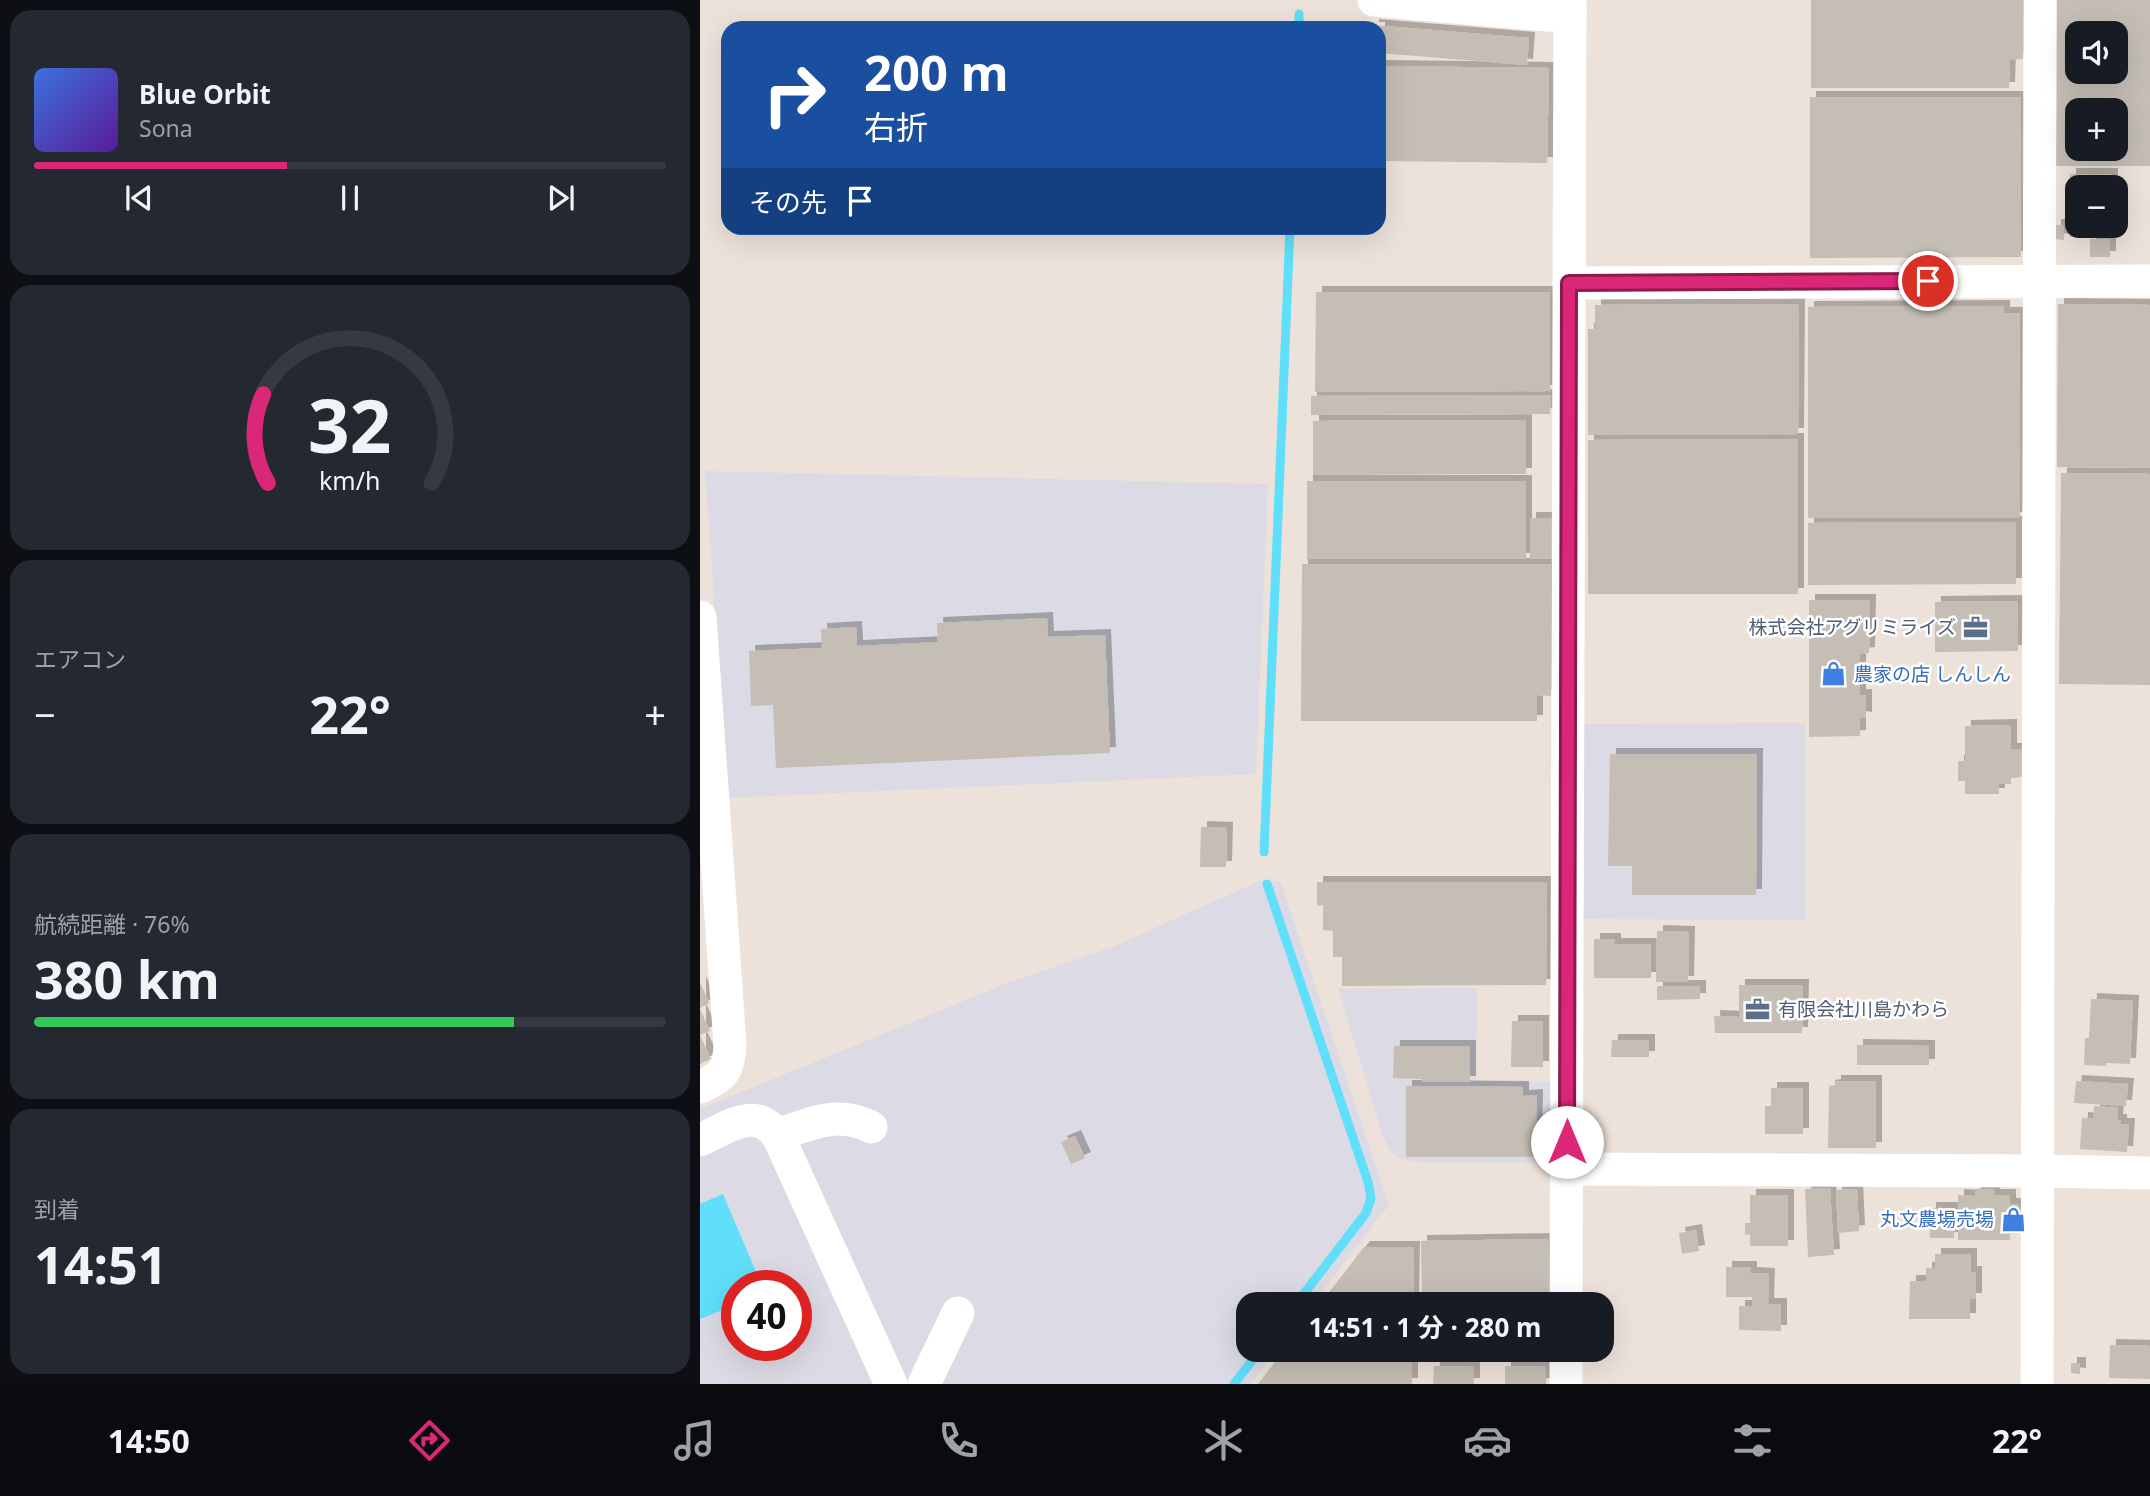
<!DOCTYPE html>
<html lang="ja">
<meta charset="utf-8">
<style>
:root{--surface:#171b24;--page:#242831;--text:#f1f3f6;--muted:#9ea1a6;--line:#363941;--accent:#db2777}
body{margin:0;font-family:"Noto Sans","Noto Sans JP",sans-serif;background:var(--page);color:var(--text);height:100vh;display:flex;flex-direction:column;font-size:26px;white-space:nowrap}
*{box-sizing:border-box;margin:0}
p{font-size:23px;color:var(--muted)}
.icon{flex:none;width:38px;height:38px;fill:none;stroke:currentColor;stroke-width:2;stroke-linecap:round;stroke-linejoin:round}
.map{position:relative;flex:1;overflow:hidden}
.side{display:flex;flex-direction:column;gap:10px;padding:10px;background:#0d0f14;width:700px}
.side>*{flex:none}
.guide{position:absolute;left:21px;top:21px;width:665px;height:214px;border-radius:21px;box-shadow:0 7px 28px #0002;background:#1a4fa0;color:#fff;overflow:hidden}
.buttons{position:absolute;left:1365px;top:21px;display:grid;gap:14px}
.buttons a{display:grid;place-items:center;width:63px;height:63px;border-radius:14px;background:var(--surface);box-shadow:0 7px 28px #0002;font-size:35px}
.speed{position:absolute;left:21px;top:1270px;display:flex;gap:14px;font-size:35px;font-weight:700;text-align:center}
.speed>*{display:grid;place-content:center;width:91px;height:91px;border-radius:50%;background:var(--surface);box-shadow:0 7px 28px #0002;line-height:1}
.speed .limit{border:10px solid #d22;background:#fff;color:#111}
.pin{position:absolute;display:grid;place-items:center;width:60px;height:60px;color:#fff;margin:-30px;border:4px solid #fff;border-radius:50%;box-shadow:0 2px 7px #0007}
.me{position:absolute;width:77px;margin:-38px;rotate:0deg;stroke-linejoin:round;filter:drop-shadow(0 0 5px #0008)}
.turn{display:flex;align-items:center;gap:24px;height:147px;padding:0 28px;font-size:32px}
.turn .icon{width:91px;height:91px;stroke-width:2.5}
.turn b{display:block;font-size:49px;line-height:60px}
.then{display:flex;align-items:center;height:66px;padding:0 28px;background:#0003;gap:14px;font-size:26px}
.big{font-size:52px;font-weight:700;line-height:1.1}
.side .card{flex:1;display:flex;flex-direction:column;justify-content:center;gap:10px;min-width:0;padding:0 24px;border-radius:21px;background:var(--page)}
.side .dial{align-items:center;gap:0}
.dial svg{height:182px;overflow:visible;fill:none;stroke:var(--line);stroke-width:7;stroke-linecap:round;text-anchor:middle}
.dial text{fill:var(--text);stroke:none}
.song{display:flex;align-items:center;gap:21px}
.cover{width:84px;height:84px;border-radius:10px;background:linear-gradient(135deg,hsl(220 70% 55%),hsl(270 70% 35%))}
.played{height:7px;border-radius:4px;background:linear-gradient(90deg,var(--accent) 40%,var(--line) 40%)}
.keys{display:flex;justify-content:space-around;direction:ltr}
.heat{display:flex;justify-content:space-between;align-items:center;font-size:38px;direction:ltr}
.charge{height:10px;border-radius:5px;background:linear-gradient(90deg,#34c759 76%,var(--line) 0)}
.trip{position:absolute;left:536px;top:1292px;width:378px;height:70px;border-radius:21px;background:var(--surface);box-shadow:0 7px 28px #0002;font-weight:700;line-height:70px;text-align:center}
.tabs{display:flex;height:112px;justify-content:space-around;align-items:center;background:#090b0e;color:var(--muted)}
.tabs .icon{width:49px;height:49px}
.tabs .active{color:var(--accent)}
.tabs b{font-size:32px;color:var(--text)}
main{display:flex;flex:1;min-height:0}
.map>svg:first-child{display:block}
.industrial{fill:#dcdae4;fill-rule:evenodd}
.water{fill:#60dffa}
.lines{fill:none;stroke-linecap:round;stroke-linejoin:round}
.stream{stroke:#60dffa;stroke-width:9}
.building{fill:#c4beb5;fill-rule:evenodd;filter:url(#shadow)}
.minor{stroke:#fff;stroke-width:33}
.route-casing{stroke:#8e194d;stroke-width:18}
.route{stroke:#db2777;stroke-width:12}
.labels{text-anchor:middle;stroke-width:5;stroke-linejoin:round;paint-order:stroke}
.service-label{font-size:19px;fill:#4e5e75;stroke:#fff;text-anchor:end}
.shop-label{font-size:19px;fill:#366cbe;stroke:#fff;text-anchor:start}
</style>
<main>
<section class="side">
<div class="card">
<div class="song"><i class="cover"></i><div><b>Blue Orbit</b><p>Sona</p></div></div>
<div class="played"></div>
<div class="keys"><svg class="icon" aria-label="previous" viewBox="0 0 24 24"><path d="M18 5L8 12l10 7zM5 5v14"/></svg><svg class="icon" aria-label="pause" viewBox="0 0 24 24"><path d="M8 5v14M16 5v14"/></svg><svg class="icon" aria-label="next" viewBox="0 0 24 24"><path d="M6 5l10 7-10 7zM19 5v14"/></svg></div>
</div>
<div class="card dial"><svg viewBox="0 0 100 80">
<path d="M14 69A42 42 0 1 1 86 69"/>
<path d="M14 69A42 42 0 0 1 12 30" stroke="#db2777"/>
<text x="50" y="56" font-size="32" font-weight="700">32</text>
<text x="50" y="72" font-size="11">km/h</text>
</svg></div>
<div class="card"><p>エアコン</p>
<div class="heat"><a>−</a><b class="big">22°</b><a>+</a></div>
</div>
<div class="card"><p>航続距離 · 76%</p><b class="big">380 km</b><div class="charge"></div></div>
<div class="card"><p>到着</p><b class="big">14:51</b></div>
</section>
<div class="map">
<svg width="1450" height="1384" viewBox="0 0 1450 1384">
<defs>
<filter id="shadow"><feDropShadow dx="6" dy="-6" stdDeviation="0" flood-color="#0004"/></filter>
</defs>
<rect width="100%" height="100%" fill="#ede2d9"/>
<g class="industrial">
<polygon points="5,471 568,484 556,774 28,798"/>
<polygon points="1106,723 1106,920 883,919 883,724"/>
<path d="M569,880L581,883L689,1205L612,1304H548V1349H577L550,1384H0V1109L305,984L415,946L559,881ZM37,1286H96V1346H37Z"/>
<polygon points="777,988 776,1081 852,1082 851,1163 713,1162 699,1158 689,1149 683,1137 638,989"/>
</g>
<polygon class="water" points="23,1194 62,1286 37,1286 37,1304 0,1319 0,1204"/>
<g class="lines">
<g class="stream">
<polyline points="599,28 599,14"/>
<polyline points="564,852 590,228"/>
<polyline points="567,884 668,1182 671,1198 666,1213 596,1304"/>
<polyline points="534,1384 561,1349"/>
</g>
</g>
<g class="building">
<polygon points="1111,0 1323,0 1323,59 1310,60 1309,88 1111,88"/>
<path d="M1357,0H1450V166H1356ZM1377,33H1416V72H1377ZM1377,110H1416V149H1377Z"/>
<polygon points="673,25 829,38 827,65 679,53 679,28 673,28"/>
<polygon points="679,66 849,68 847,163 679,161"/>
<polygon points="1110,97 1321,97 1321,257 1110,258"/>
<polygon points="1370,174 1412,174 1412,187 1377,187 1377,226 1411,226 1411,237 1370,237"/>
<polygon points="1355,225 1364,225 1364,240 1355,239"/>
<rect x="1390" y="239" width="20" height="18"/>
<polygon points="616,292 850,292 850,391 615,392"/>
<polygon points="1099,304 1098,434 888,435 888,329 895,329 895,305"/>
<polygon points="1358,304 1450,305 1450,468 1357,467"/>
<polygon points="1304,306 1304,313 1320,313 1320,518 1108,518 1108,307"/>
<polygon points="851,395 850,414 611,415 611,396"/>
<polygon points="826,420 826,474 613,475 613,421"/>
<polygon points="1098,439 1098,594 888,594 888,440"/>
<polygon points="1361,473 1450,474 1450,685 1359,684"/>
<rect x="607" y="481" width="219" height="78"/>
<rect x="830" y="518" width="23" height="41"/>
<polygon points="1316,522 1316,584 1108,585 1108,523"/>
<polygon points="602,564 851,564 851,696 837,695 837,721 601,721"/>
<polygon points="1109,600 1170,600 1169,653 1160,654 1160,695 1166,695 1166,718 1160,717 1160,736 1109,737"/>
<polygon points="1318,601 1318,651 1235,652 1235,602"/>
<polygon points="347,618 348,637 405,635 410,753 76,768 73,705 51,706 49,651 122,648 121,629 156,627 157,646 238,642 237,623"/>
<polygon points="1311,725 1311,749 1322,749 1322,777 1311,778 1311,784 1299,784 1299,794 1265,794 1265,781 1258,781 1258,761 1265,761 1265,726"/>
<polygon points="910,754 1057,754 1056,895 932,895 932,866 908,866"/>
<polygon points="501,827 527,828 526,867 500,867"/>
<polygon points="617,882 847,882 846,985 642,986 642,957 633,957 633,931 623,930 623,905 617,906"/>
<polygon points="957,931 989,932 988,982 956,982"/>
<polygon points="894,939 915,939 915,944 951,944 951,978 894,978"/>
<polygon points="0,982 9,1003 0,1008"/>
<polygon points="1039,985 1103,985 1102,1033 1015,1033 1014,1016 1039,1017"/>
<polygon points="957,986 1000,986 1000,999 957,1000"/>
<polygon points="1391,999 1433,1001 1430,1064 1406,1063 1406,1066 1384,1065 1385,1038 1389,1038"/>
<polygon points="0,1009 10,1031 0,1035 11,1059 0,1064"/>
<polygon points="812,1021 843,1021 843,1067 811,1067"/>
<polygon points="912,1040 949,1040 949,1057 911,1057"/>
<polygon points="1157,1045 1229,1046 1229,1065 1157,1065"/>
<polygon points="694,1046 770,1046 770,1082 722,1082 722,1079 693,1078"/>
<polygon points="1135,1081 1176,1081 1176,1148 1128,1148 1129,1086 1135,1085"/>
<polygon points="1376,1081 1428,1084 1426,1106 1374,1103"/>
<polygon points="706,1086 823,1087 823,1096 837,1095 836,1157 706,1157"/>
<polygon points="1071,1088 1103,1088 1103,1134 1065,1134 1065,1106 1071,1106"/>
<polygon points="1394,1106 1418,1108 1417,1120 1421,1120 1421,1124 1429,1124 1427,1152 1380,1149 1382,1118 1393,1119"/>
<polygon points="375,1136 385,1158 371,1164 361,1142"/>
<polygon points="1130,1188 1134,1255 1108,1257 1105,1189"/>
<polygon points="1157,1189 1159,1231 1138,1233 1136,1190"/>
<polygon points="1275,1189 1294,1189 1294,1195 1310,1195 1310,1204 1319,1204 1319,1234 1310,1234 1310,1240 1258,1240 1258,1195 1275,1196"/>
<polygon points="1050,1195 1088,1195 1088,1246 1050,1246 1050,1234 1045,1235 1045,1223 1050,1223"/>
<polygon points="1230,1208 1255,1208 1254,1238 1230,1238"/>
<polygon points="996,1230 999,1251 982,1254 979,1233"/>
<polygon points="848,1239 849,1304 722,1304 721,1241"/>
<polygon points="664,1247 714,1247 713,1304 620,1304"/>
<polygon points="1235,1254 1271,1254 1271,1272 1276,1272 1276,1299 1270,1299 1270,1319 1209,1319 1210,1281 1226,1281 1226,1268 1235,1268"/>
<polygon points="1026,1267 1051,1267 1051,1273 1069,1274 1068,1304 1081,1304 1081,1331 1039,1330 1039,1306 1052,1306 1052,1297 1026,1297"/>
<polygon points="1410,1345 1450,1346 1450,1379 1409,1378"/>
<polygon points="585,1349 712,1349 712,1384 558,1384"/>
<polygon points="1371,1363 1380,1363 1380,1374 1371,1373"/>
<polygon points="734,1366 774,1367 774,1384 733,1384"/>
<polygon points="805,1366 846,1367 846,1384 805,1384"/>
</g>
<g class="lines">
<g class="minor">
<polyline points="674,0 848,15 870,15"/>
<polyline points="869,283 1450,281"/>
<path d="M0,617L30,1045C29,1070 23,1077 0,1087"/>
<path d="M77,1135C111,1124 136,1110 171,1127"/>
<path d="M0,1140C29,1127 57,1104 79,1138L191,1384"/>
<polyline points="867,1169 1337,1171 1450,1173"/>
<polyline points="866,1304 870,0"/>
<polyline points="224,1384 258,1313"/>
<polyline points="866,1384 866,1349"/>
<polyline points="1337,1384 1340,0"/>
</g>
</g>
<g class="lines">
<defs>
<polyline id="route" points="867,1142 869,283 1228,281"/>
</defs>
<use href="#route" class="route-casing"/>
<use href="#route" class="route"/>
</g>
<defs>
<symbol id="office-bare" viewBox="-9 -9 18 18"><path d="M-6-3h4V-5.5h4V-3h4V5H-6ZM-1-4.5V-3h2v-1.5ZM-6 0V1H6V0Z" fill="#5c6f8a" stroke="#fff" stroke-width="2.5" paint-order="stroke"/></symbol>
<symbol id="shop-bare" viewBox="-9 -9 18 18"><path d="M-5-2.5h2.3a2.7 3.5 0 0 1 5.4 0H5L5.5 6h-11ZM-1.5-2.5h3a1.5 2.3 0 0 0-3 0Z" fill="#3f7fe0" stroke="#fff" stroke-width="2.5" paint-order="stroke"/></symbol>
</defs>
<g fill-rule="evenodd">
<use href="#office-bare" x="1258" y="610" width="35" height="35"/>
<use href="#shop-bare" x="1116" y="656" width="35" height="35"/>
<use href="#office-bare" x="1040" y="992" width="35" height="35"/>
<use href="#shop-bare" x="1296" y="1202" width="35" height="35"/>
</g>
<g class="labels">
<g class="service-label">
<text x="1256" y="634">株式会社アグリミライズ</text>
<text x="1078" y="1016" text-anchor="start">有限会社川島かわら</text>
</g>
<g class="shop-label">
<text x="1154" y="681">農家の店 しんしん</text>
<text x="1294" y="1226" text-anchor="end">丸文農場売場</text>
</g>
</g>
</svg>
<div class="buttons">
<a><svg class="icon" aria-label="sound" viewBox="0 0 24 24"><path d="M4 9h4l5-4v14l-5-4H4zM17 9q2 3 0 6"/></svg></a>
<a>+</a>
<a>−</a>
</div>
<div class="speed"><div class="limit">40</div></div>
<div class="pin" style="left:1228px;top:281px;background:#d93025"><svg class="icon" aria-label="arrive" viewBox="0 0 24 24"><path d="M6 21V4h12l-3 4 3 4H6"/></svg></div>
<svg class="me" style="left:867px;top:1142px" viewBox="-20 -20 40 40"><circle r="19" fill="#fff"/><path d="M0-13L10 11 0 6-10 11z" fill="#db2777"/></svg>
<div class="trip">14:51 · 1 分 · 280 m</div>
<div class="guide">
<div class="turn"><svg class="icon" aria-label="right" viewBox="0 0 24 24"><path d="M7 20v-9h11M14 6l5 5-5 5"/></svg><div><b>200 m</b>右折</div></div>
<div class="then">その先<svg class="icon" aria-label="arrive" viewBox="0 0 24 24"><path d="M6 21V4h12l-3 4 3 4H6"/></svg></div>
</div>
</div>
</main>
<nav class="tabs">
<b>14:50</b>
<svg class="icon active" aria-label="directions" viewBox="0 0 24 24"><path d="M12 3l9 9-9 9-9-9zM9 14v-3h6M13 9l2 2-2 2"/></svg>
<svg class="icon" aria-label="music" viewBox="0 0 24 24"><path d="M9 18V5l10-2v13"/><circle cx="6" cy="18" r="3"/><circle cx="16" cy="16" r="3"/></svg>
<svg class="icon" aria-label="phone" viewBox="0 0 24 24"><path d="M5 4h4l2 5-3 2q2 4 5 5l2-3 5 2v4C11 20 4 13 5 4z"/></svg>
<svg class="icon" aria-label="climate" viewBox="0 0 24 24"><path d="M12 3v18M4 7l16 10M4 17L20 7"/></svg>
<svg class="icon" aria-label="car" viewBox="0 0 24 24"><path d="M5 17H2v-5l4-1 3-4h7l3 4 3 1v5h-3M9 17h6M6 11h13"/><circle cx="7" cy="17" r="2"/><circle cx="17" cy="17" r="2"/></svg>
<svg class="icon" aria-label="filters" viewBox="0 0 24 24"><path d="M4 7h16M4 17h16"/><circle cx="9" cy="7" r="2"/><circle cx="15" cy="17" r="2"/></svg>
<b>22°</b>
</nav>
